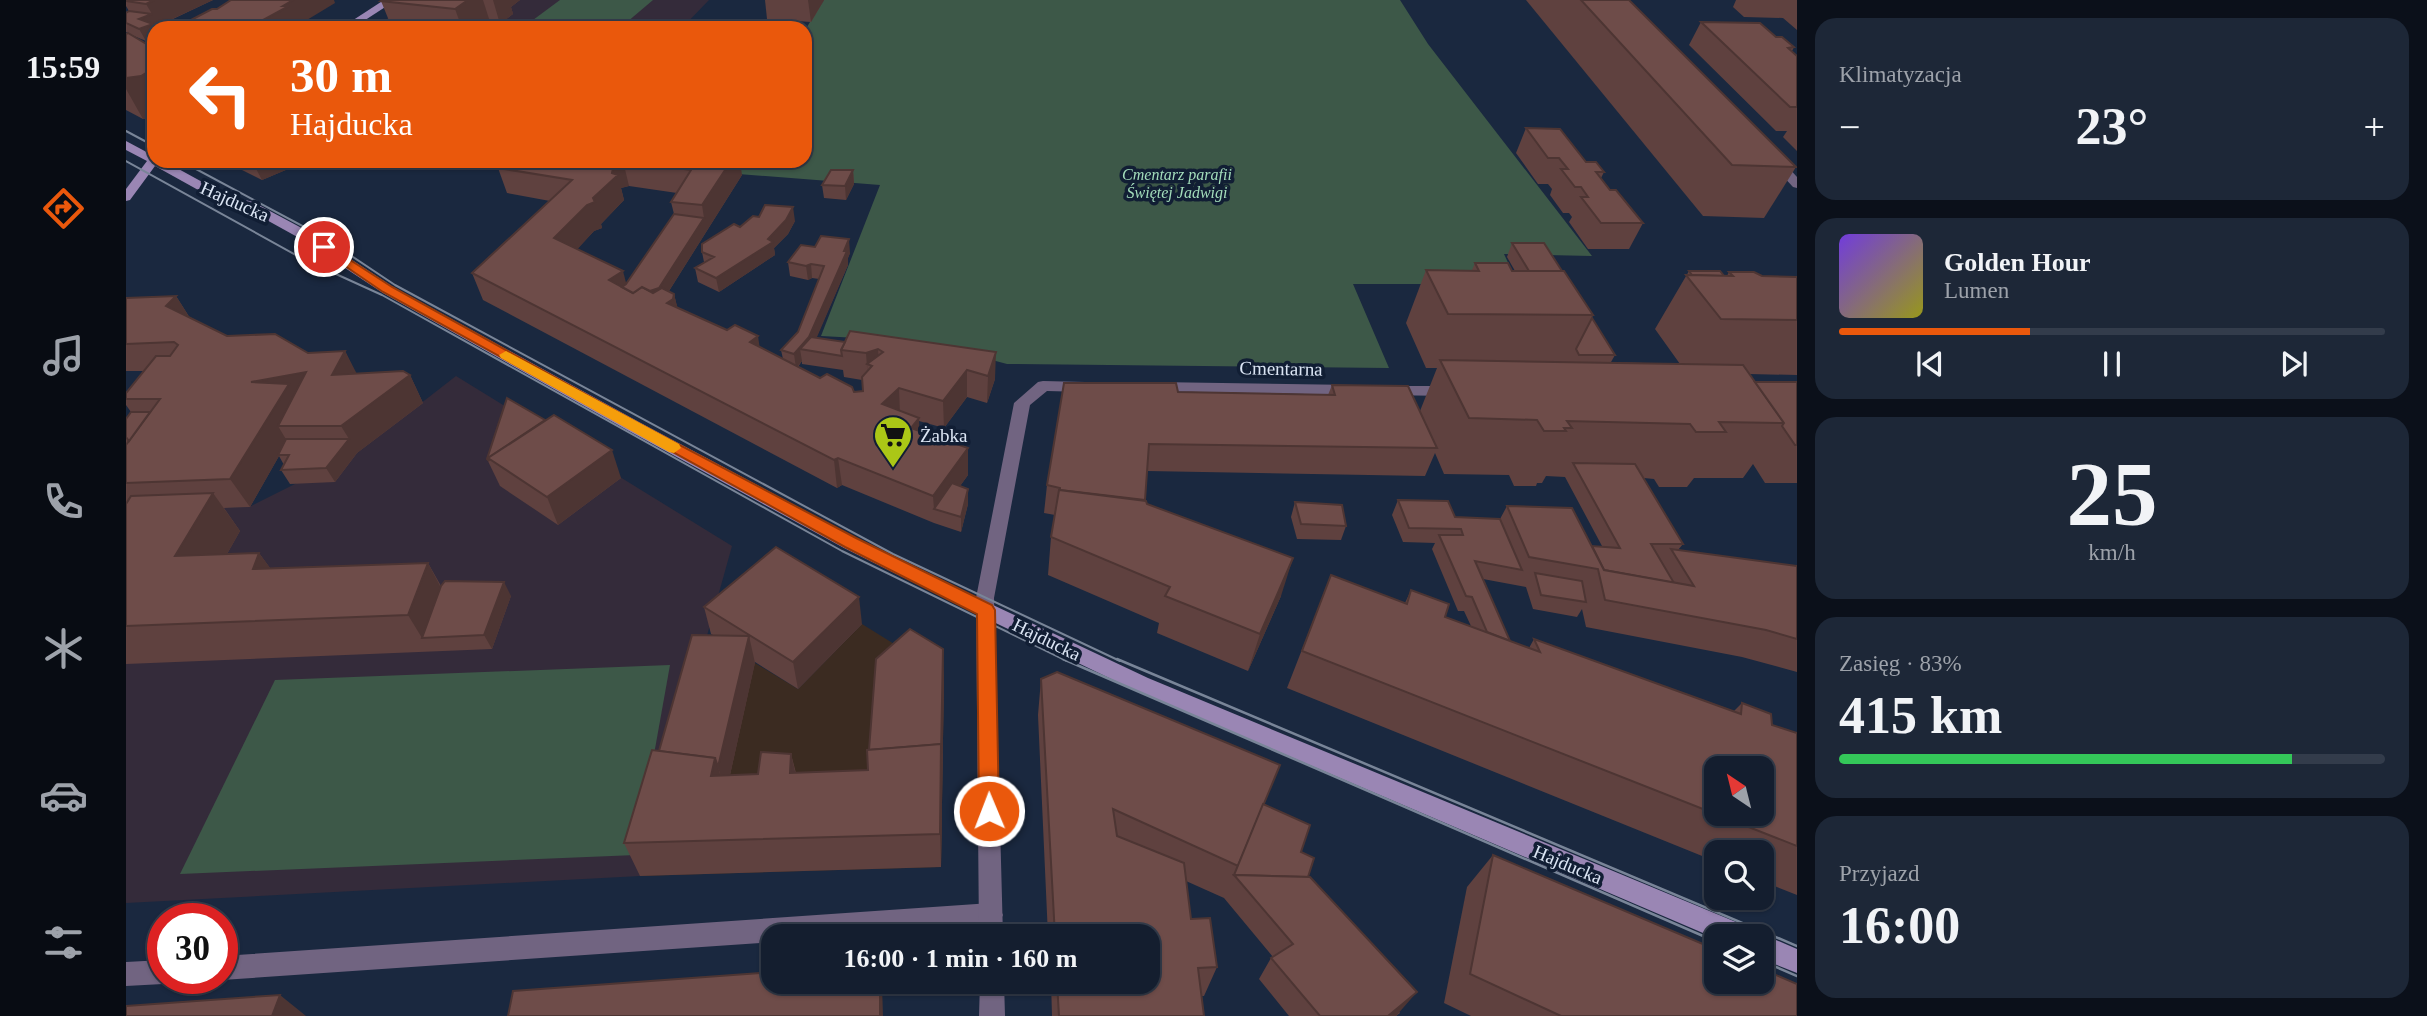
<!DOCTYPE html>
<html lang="pl">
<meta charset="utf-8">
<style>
:root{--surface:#141e2f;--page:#1d2737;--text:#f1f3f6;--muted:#9da2aa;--line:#333c4b;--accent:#ea580c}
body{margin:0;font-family:Georgia,serif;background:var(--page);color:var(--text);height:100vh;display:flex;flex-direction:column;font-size:26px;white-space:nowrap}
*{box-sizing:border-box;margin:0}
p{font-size:23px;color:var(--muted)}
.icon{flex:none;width:38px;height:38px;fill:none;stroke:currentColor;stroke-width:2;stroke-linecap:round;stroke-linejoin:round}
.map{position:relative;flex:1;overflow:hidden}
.sheet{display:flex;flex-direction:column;gap:18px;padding:18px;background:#0b101a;width:630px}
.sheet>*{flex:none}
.guide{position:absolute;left:21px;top:21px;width:665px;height:147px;border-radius:21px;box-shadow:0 2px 5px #0004,0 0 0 2px var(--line);background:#ea580c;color:#fff;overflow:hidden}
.needle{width:46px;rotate:325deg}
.buttons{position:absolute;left:1578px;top:756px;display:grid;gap:14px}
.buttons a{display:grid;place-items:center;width:70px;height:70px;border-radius:14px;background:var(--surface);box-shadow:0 2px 5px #0004,0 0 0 2px var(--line);font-size:35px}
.speed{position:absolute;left:21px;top:903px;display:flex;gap:14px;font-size:35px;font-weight:700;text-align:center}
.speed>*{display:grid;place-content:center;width:91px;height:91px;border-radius:50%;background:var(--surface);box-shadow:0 2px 5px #0004,0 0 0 2px var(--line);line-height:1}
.speed .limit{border:10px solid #d22;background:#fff;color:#111}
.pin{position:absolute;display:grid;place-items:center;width:60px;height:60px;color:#fff;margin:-30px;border:4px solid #fff;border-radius:50%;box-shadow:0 2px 7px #0007}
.me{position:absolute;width:77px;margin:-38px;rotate:359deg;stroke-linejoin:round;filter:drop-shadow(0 0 5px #0008)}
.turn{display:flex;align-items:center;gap:24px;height:147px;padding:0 28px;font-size:32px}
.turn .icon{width:91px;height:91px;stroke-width:2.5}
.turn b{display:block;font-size:49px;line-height:60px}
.big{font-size:52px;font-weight:600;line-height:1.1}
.sheet .widget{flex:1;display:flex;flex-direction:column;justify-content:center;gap:10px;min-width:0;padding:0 24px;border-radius:21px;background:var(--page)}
.sheet .dial{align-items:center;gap:0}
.dial b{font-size:91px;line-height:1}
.song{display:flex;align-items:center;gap:21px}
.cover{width:84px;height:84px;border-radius:10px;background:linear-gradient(135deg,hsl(260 70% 55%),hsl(60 70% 35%))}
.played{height:7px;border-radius:4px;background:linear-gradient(90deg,var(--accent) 35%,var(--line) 35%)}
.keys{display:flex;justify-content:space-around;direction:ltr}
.heat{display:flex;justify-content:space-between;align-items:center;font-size:38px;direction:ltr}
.charge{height:10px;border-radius:5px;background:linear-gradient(90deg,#34c759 83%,var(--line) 0)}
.trip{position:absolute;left:635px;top:924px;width:399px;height:70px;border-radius:21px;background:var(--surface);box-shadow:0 2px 5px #0004,0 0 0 2px var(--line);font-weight:600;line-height:70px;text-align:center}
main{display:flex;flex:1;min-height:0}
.menu{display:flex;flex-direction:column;width:126px;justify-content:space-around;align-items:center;background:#080c13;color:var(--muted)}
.menu .icon{width:49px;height:49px}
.menu .on{color:var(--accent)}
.menu b{font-size:32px;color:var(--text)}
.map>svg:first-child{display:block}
.commercial{fill:#3b2b21}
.education{fill:#342b3a}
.green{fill:#3d5848}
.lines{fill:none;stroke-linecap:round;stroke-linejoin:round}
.lane{fill:#716481;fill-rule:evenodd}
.street{fill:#716481;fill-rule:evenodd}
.secondary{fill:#9a86b4;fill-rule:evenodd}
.tram-far1{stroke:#798598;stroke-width:2}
.tram{stroke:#798598;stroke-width:2.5}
.wall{fill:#5f413f;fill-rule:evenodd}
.shaded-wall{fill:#4d3533}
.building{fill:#6e4c49;stroke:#4d3533;stroke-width:2;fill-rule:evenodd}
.route{fill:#ea580c;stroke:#983908;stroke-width:2}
.slow{fill:#f59e0b}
.labels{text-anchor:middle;stroke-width:7;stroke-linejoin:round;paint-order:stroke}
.far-park-label{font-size:16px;font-style:italic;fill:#a3ddbb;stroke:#111e34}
.street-label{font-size:19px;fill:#dbe5f4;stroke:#111e34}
.poi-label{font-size:19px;fill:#dbe5f4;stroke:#111e34;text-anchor:start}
</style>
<main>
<nav class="menu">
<b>15:59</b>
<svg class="icon on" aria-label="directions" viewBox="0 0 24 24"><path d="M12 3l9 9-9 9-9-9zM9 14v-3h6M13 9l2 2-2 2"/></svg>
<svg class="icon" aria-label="music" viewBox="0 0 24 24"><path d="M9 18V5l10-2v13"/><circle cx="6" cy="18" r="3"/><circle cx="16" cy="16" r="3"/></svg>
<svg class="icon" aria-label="phone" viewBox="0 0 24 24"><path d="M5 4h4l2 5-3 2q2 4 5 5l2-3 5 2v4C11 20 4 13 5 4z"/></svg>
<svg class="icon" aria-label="climate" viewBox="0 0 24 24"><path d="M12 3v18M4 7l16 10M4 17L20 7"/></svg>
<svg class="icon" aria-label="car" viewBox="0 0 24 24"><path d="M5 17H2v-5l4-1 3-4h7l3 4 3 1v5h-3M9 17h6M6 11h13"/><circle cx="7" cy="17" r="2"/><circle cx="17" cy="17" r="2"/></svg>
<svg class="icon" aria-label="filters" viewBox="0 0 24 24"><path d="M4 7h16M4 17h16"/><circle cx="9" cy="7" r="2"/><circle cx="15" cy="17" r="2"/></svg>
</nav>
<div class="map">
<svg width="1671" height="1016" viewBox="0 0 1671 1016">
<rect width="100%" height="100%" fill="#1a283f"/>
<polygon class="commercial" points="736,624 818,675 815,867 514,876 540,785 629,663 672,689"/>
<g class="education">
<polygon points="290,0 583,0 556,28 248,27"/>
<polygon points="330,376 606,546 514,876 0,903 0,511 123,507 231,453"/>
</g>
<g class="green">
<polygon points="434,0 527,0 494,28 407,20"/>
<polygon points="698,0 1274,0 1302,44 1466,256 1378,254 1392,284 1227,284 1263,368 881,364 851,356 732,338 695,336 754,185 586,172 593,161 679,161 679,30"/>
<polygon points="544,665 510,855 54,874 149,680"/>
</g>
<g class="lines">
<g class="lane">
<polygon points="865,903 873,907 877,915 873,923 865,927 730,936 648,936 648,942 96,980 91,978 96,978 96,956"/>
<polygon points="37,960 37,978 47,978 46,981 37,984 0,986 0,962"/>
</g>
<g class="street">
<polygon points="1643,155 1651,155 1671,177 1671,188 1667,187 1643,161"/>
<polygon points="917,381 959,382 967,387 959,392 921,391 904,405 868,598 877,936 853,936 850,598 888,403 912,382"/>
<polygon points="1029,382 1228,385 1236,390 1228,395 1023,391 1021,387 1023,383"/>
<polygon points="1263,386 1323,386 1331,391 1323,396 1257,395 1255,391 1257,387"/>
<polygon points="854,982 878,982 879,1016 853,1016"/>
</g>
<g class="secondary">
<polygon points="258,0 270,0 227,28 215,28"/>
<polygon points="0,141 28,156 28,161 38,161 100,195 127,202 185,233 267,287 513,422 730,538 867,605 1022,678 1622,927 1625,936 1591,936 1591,939 1008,690 853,615 718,548 501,430 257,293 175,239 119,208 92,201 29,166 4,200 0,201 0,189 21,161 0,150"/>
<polygon points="1636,934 1671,949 1671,973 1636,959 1636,936 1630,936"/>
</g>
<g class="tram-far1">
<polyline points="0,131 28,146"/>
<polyline points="0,161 177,259 256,295 716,551 941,661"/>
<polyline points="55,161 197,237 269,285 767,554 994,661"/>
</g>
<g class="tram">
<polyline points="937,659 1591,942"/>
<polyline points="991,659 1671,946"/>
<polyline points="1636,961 1671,976"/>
</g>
</g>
<g class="wall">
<path d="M0,0H87L28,28V117L17,119L0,110V34L2,33L0,32V13L3,11L0,6ZM3,34L20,41L27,39L19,43Z"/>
<polygon points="257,0 394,0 385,7 387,14 374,24 364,22 356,28 266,28 255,1"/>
<polygon points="639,0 698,0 685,22 641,19"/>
<polygon points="1400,0 1503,0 1670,167 1638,218 1577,216"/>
<polygon points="1610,0 1671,0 1671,30 1657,18 1618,17 1607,7"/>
<polygon points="1575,22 1650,37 1668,47 1666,51 1671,56 1671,151 1657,137 1661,131 1650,131 1563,45"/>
<polygon points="1400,128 1478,172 1475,178 1484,190 1517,223 1503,249 1462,249 1443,222 1446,217 1443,213 1437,213 1424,195 1426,189 1422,184 1412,184 1390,153"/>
<polygon points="98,161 181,161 136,180"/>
<path d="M379,161H605L616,175L543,291L548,294L551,307L657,359L655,350L672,332L693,279L686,278L682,280L664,276L662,262L724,253L722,258V265L690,338L719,342L724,331L869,379L861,403L841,397L818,428L793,421V431L842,475L834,486L842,504L835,532L808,523L716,485L711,488L357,300L346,273L424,201L381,193L372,168ZM503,186L551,193L545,202L548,214L500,284L451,249L468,231L476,228L475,224L498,200L495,188ZM676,361V364L717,370L718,377L736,380L737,391L728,392L694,378L672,367Z"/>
<polygon points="727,170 728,184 720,200 698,198 696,185"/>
<polygon points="669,221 662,234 648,248 649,255 593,292 572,282 569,268 578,262 576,252 614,227"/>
<polygon points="1386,243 1436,271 1467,315 1466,318 1489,355 1485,362 1554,364 1529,329 1563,271 1598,276 1601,276 1603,272 1636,276 1671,277 1671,375 1623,374 1629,382 1671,382 1671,483 1639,483 1627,464 1617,478 1568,478 1561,487 1533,487 1528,479 1518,478 1557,544 1552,550 1671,566 1671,672 1616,657 1460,627 1456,609 1451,617 1407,609 1400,587 1357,579 1384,641 1403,648 1408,639 1608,711 1616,703 1646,725 1671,733 1671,895 1636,881 1636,852 1591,852 1591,862 1161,688 1205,575 1279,603 1285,590 1319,617 1345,626 1338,611 1332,611 1306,549 1309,543 1277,542 1266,515 1272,500 1329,517 1374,519 1381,506 1466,546 1476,546 1439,477 1420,476 1416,483 1411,483 1410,486 1388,486 1383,475 1318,474 1309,453 1299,476 1021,471 1019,500 1021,504 1155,596 1122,671 1031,633 1033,623 922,575 925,537 929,515 918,513 921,485 1052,392 1202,395 1206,385 1294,411 1311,368 1300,368 1280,323 1300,270 1346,270 1349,263 1389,271 1381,257"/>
<polygon points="50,296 64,318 101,336 182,353 219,351 230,374 284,375 297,403 231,453 209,482 164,484 155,470 158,465 153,456 124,507 98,508 114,531 101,554 133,553 144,568 302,563 315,586 385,596 366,649 0,664 0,419 5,412 0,405 0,393 18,371 0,371 0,298"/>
<polygon points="419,420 495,478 432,525 374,486 361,459"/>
<polygon points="1169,502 1220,526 1215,540 1171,539 1165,517"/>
<polygon points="578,607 736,624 672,689 629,662 604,775 632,774 665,754 670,773 742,770 743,750 818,675 815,867 514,876 498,843 533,751 587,635 585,634"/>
<polygon points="915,679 1137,804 1175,852 1182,877 1274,1013 1270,1016 1163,1016 1133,979 1145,958 1147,957 1098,898 1060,881 1065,919 1091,967 1078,996 1076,996 1078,1016 926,1016 925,982 1022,982 1022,936 922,936 912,715"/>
<polygon points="1367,855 1671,1016 1345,1016 1318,1003 1341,887"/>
</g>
<g class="shaded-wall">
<polygon points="28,0 87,0 29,27 28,38 20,41 13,29 13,19 26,14 20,4"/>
<polygon points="167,0 208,0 209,3 171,26 172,28 122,28"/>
<polygon points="342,0 357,0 364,22 356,28 336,28 329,9"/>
<polygon points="367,0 394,0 385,7 387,14 374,24"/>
<polygon points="682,0 698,0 685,22"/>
<polygon points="0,52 28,68 28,117 17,119 0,89"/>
<polygon points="126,161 181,161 136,180"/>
<polygon points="497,161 503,186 495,188 498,200 475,224 476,228 468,231 437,265 428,238 467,198 486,173 488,163"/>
<polygon points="605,161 614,161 616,175 536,302 501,300 578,218 576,205"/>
<polygon points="727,170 728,184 720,200 719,186"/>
<polygon points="667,207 669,221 662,234 648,248 649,255 593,292 590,278 642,239"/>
<polygon points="723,239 724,253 722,258 722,265 685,351 674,349 676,361 670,368 668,354"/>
<polygon points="685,264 686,278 682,280 680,266"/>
<polygon points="497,271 504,298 483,280"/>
<polygon points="548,294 555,321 541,303"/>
<polygon points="50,296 67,323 40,306"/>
<polygon points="632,336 636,363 624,342"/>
<polygon points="752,349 754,376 746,366 741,364 742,381 740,353"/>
<polygon points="219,351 233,378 206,375"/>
<polygon points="870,352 869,379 861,403 862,376"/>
<polygon points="841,370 841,397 818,428 817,401"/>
<polygon points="180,372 152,426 161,441 152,455 153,456 124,507 104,479 125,382"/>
<polygon points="284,375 297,403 231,453 209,482 200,468 223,439 215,426"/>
<polygon points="773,388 774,415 756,404"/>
<polygon points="793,418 794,445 785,428"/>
<polygon points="842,448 842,475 816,511 808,509 807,496"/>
<polygon points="486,450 495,478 432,525 421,497"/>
<polygon points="712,458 716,485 711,488 708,460"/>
<polygon points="842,489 842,504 835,532 835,517"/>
<polygon points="87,493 114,531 79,593 49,556"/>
<polygon points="133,553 161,591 127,569"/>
<polygon points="1167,558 1155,596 1122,671 1134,634"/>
<polygon points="302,563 322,601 296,638 282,615"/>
<polygon points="378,582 385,596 366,649 358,635"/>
<polygon points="733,597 736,624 672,689 667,662"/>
<polygon points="623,636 629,663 600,793 592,767"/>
<polygon points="817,649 818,675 815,867 814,834"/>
<polygon points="665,754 673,789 664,773"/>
<polygon points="589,758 600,793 585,776"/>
<polygon points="754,982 756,982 756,985 757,1016 754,1016"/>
<polygon points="1291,992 1270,1016 1262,1016"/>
<polygon points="154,995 180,1016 146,1016"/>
</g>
<g class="building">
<polygon points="0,0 28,0 20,4 0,1"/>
<polygon points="105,0 167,0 157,6 163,6 122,28 104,28 103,26 63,21 86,9 91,9"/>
<polygon points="257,0 342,0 329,9 255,1"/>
<polygon points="1455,0 1503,0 1670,167 1606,165"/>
<polygon points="3,11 26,14 13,19 27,24 13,29 0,23 0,13"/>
<polygon points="57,21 103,26 99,28 45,28"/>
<polygon points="1575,22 1634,23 1650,37 1656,37 1668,47 1662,48 1671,56 1671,107 1664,107"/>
<polygon points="2,33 19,43 28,38 28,68 15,76 0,78 0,34"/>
<polygon points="1400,128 1434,129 1460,162 1470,162 1478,172 1470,172 1484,190 1490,190 1517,223 1475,223 1455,197 1462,197 1455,187 1449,187 1435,169 1442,169 1433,158 1422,158"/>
<polygon points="379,161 496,161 488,163 486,173 492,175 467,198 469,202 461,205 428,238 497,271 483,280 507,293 516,287 527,293 536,288 548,294 547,299 541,303 601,330 609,325 632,336 624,342 694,378 701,374 726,387 728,392 737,391 736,377 746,366 741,364 757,352 752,349 740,353 715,350 724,331 870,352 862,376 841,370 817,401 773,388 756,404 793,418 785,428 842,448 807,496 712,458 708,460 346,273 446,180 372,168"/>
<polygon points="500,161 605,161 576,205 545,202 565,170"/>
<polygon points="705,170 727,170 719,186 696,185"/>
<polygon points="639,205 667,207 660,220 642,239 647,242 590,278 569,268 588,257 576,252 576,244 608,224 614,227 627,216 633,217"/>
<polygon points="548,214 578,218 533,288 524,291 516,287 507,293 496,287 500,284"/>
<polygon points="695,236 723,239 718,251 721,251 683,337 668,354 655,350 672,332 698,266 685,264 680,266 662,262 675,245 689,247"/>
<polygon points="1386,243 1418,243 1436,271 1403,271"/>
<polygon points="1349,263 1382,263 1386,271 1438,271 1467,315 1322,314 1300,270 1353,271"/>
<polygon points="1563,271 1594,271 1598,276 1566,275"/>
<polygon points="1603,272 1628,272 1636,276 1671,277 1671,320 1595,319 1560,275 1607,276"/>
<polygon points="50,296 40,306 101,336 149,334 182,353 219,351 206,375 277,371 284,375 215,426 152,426 180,372 125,382 163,384 104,479 0,483 0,445 34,399 0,399 0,393 30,356 44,356 52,345 48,342 0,344 0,298"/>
<polygon points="1466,318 1489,355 1453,355 1450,349"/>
<polygon points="685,337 719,342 715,350 716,356 674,349"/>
<polygon points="1314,360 1617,365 1658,423 1593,422 1600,432 1570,432 1564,424 1441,421 1446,428 1438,428 1440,431 1418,431 1411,420 1343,418"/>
<polygon points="1629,382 1671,382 1671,445 1669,445 1656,426 1658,423"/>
<polygon points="938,383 1050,383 1052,392 1209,395 1206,385 1282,386 1311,448 1023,444 1019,500 934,490 934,488 921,485"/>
<polygon points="381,398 419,420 362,458 363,461 361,459"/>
<polygon points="5,412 24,412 3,441 0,437 0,419"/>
<polygon points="428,415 486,450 421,497 362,458"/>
<polygon points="160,439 223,439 200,468 155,470 163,455 152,455"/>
<polygon points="1447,463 1509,464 1557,544 1525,544 1548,583 1478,570 1466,546 1494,548"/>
<polygon points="826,483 842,489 835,517 808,509"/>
<polygon points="933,490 1020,501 1021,504 1167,558 1134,634 1039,596 1044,587 925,537"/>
<polygon points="87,493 49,556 133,553 127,569 302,563 282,615 0,626 0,504 5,496"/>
<polygon points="1272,500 1322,501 1329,517 1374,519 1396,570 1349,561 1384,641 1361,632 1346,597 1340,596 1313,535 1337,535 1335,529 1283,528"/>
<polygon points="1169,502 1216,505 1220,526 1175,524"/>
<polygon points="1381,506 1446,508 1478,570 1568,586 1545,549 1671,566 1671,639 1640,630 1479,600 1472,569 1403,557"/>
<polygon points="650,547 733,597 667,662 578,607"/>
<polygon points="1409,573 1456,581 1460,602 1415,595"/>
<path d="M1205,575L1281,604L1285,590L1323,604L1319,617L1414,652L1408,639L1615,714L1616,703L1645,714L1646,725L1671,733V846L1176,651ZM1591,768H1636V814H1591Z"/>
<polygon points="319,581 378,582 358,635 296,638 315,586"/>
<polygon points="784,629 817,649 815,754 815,744 743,750 750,659"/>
<polygon points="566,635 623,636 592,767 589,758 533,751"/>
<polygon points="931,672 1154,765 1112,866 987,809 991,836 1058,863 1065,919 1084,918 1091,967 1072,968 1078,1016 933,1016 931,982 1022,982 1022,936 929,936 915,679"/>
<polygon points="815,744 814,834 498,843 526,750 589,758 585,776 632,774 635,752 665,754 664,773 742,770 741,750"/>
<polygon points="1137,804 1184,825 1175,852 1188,858 1182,877 1108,875"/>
<polygon points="1367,855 1591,950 1591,982 1636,982 1636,969 1671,984 1671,1016 1435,1016 1344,974"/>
<polygon points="1108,875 1184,877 1291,992 1262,1016 1194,1016 1145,958 1167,944"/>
<polygon points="648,972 648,982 754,982 754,1016 382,1016 387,991"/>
<polygon points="154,995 146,1016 0,1016 0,1006"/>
</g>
<polygon class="route" points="198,243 266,287 512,423 730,538 866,605 869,610 873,811 870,818 863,821 856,818 853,811 851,614 719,547 257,292 194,249 194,244"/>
<polygon class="slow" points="380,351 553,444 555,448 548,453 543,452 375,358 373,355"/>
<defs>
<symbol id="supermarket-pin" viewBox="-11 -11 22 30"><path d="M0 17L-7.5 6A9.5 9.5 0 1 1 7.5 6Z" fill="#abc716" stroke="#111e34"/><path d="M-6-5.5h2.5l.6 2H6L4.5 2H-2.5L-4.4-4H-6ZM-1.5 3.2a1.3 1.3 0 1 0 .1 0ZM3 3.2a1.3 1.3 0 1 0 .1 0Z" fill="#111"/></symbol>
</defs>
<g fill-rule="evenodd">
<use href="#supermarket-pin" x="745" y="413" width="44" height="60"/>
</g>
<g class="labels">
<g class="far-park-label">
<text x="1051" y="180">Cmentarz parafii<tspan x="1051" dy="18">Świętej Jadwigi</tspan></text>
</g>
<g class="street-label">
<text transform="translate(109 201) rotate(24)" y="7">Hajducka</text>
<text transform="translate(1155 368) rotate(1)" y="7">Cmentarna</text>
<text transform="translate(921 639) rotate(26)" y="7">Hajducka</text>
<text transform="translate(1442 864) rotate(23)" y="7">Hajducka</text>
</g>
<g class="poi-label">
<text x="794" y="442">Żabka</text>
</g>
</g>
</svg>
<div class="buttons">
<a><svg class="needle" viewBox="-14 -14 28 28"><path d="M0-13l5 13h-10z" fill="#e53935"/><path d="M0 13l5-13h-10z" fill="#9da2aa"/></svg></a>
<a><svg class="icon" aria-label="search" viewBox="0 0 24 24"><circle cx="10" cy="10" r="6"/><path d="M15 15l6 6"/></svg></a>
<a><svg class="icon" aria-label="layers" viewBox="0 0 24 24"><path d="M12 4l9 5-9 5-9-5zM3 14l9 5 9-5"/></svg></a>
</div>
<div class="speed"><div class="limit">30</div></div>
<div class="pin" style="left:198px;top:247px;background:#d93025"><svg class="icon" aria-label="arrive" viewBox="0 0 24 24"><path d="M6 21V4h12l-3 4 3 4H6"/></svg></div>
<svg class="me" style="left:863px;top:811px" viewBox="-20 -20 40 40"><circle r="17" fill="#ea580c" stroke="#fff" stroke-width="3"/><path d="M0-11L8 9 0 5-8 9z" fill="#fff"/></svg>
<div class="trip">16:00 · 1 min · 160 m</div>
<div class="guide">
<div class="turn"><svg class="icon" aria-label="left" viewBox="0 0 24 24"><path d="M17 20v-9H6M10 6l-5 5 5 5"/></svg><div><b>30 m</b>Hajducka</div></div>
</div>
</div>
<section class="sheet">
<div class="widget"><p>Klimatyzacja</p>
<div class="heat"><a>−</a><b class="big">23°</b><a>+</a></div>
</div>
<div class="widget">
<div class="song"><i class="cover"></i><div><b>Golden Hour</b><p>Lumen</p></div></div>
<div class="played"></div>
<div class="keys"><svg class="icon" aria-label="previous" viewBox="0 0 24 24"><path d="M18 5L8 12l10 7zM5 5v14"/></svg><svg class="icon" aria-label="pause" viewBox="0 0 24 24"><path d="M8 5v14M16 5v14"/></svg><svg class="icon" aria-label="next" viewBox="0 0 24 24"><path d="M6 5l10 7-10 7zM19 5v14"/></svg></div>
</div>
<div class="widget dial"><b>25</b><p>km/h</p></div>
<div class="widget"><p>Zasięg · 83%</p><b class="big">415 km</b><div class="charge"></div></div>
<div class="widget"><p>Przyjazd</p><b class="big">16:00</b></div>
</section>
</main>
